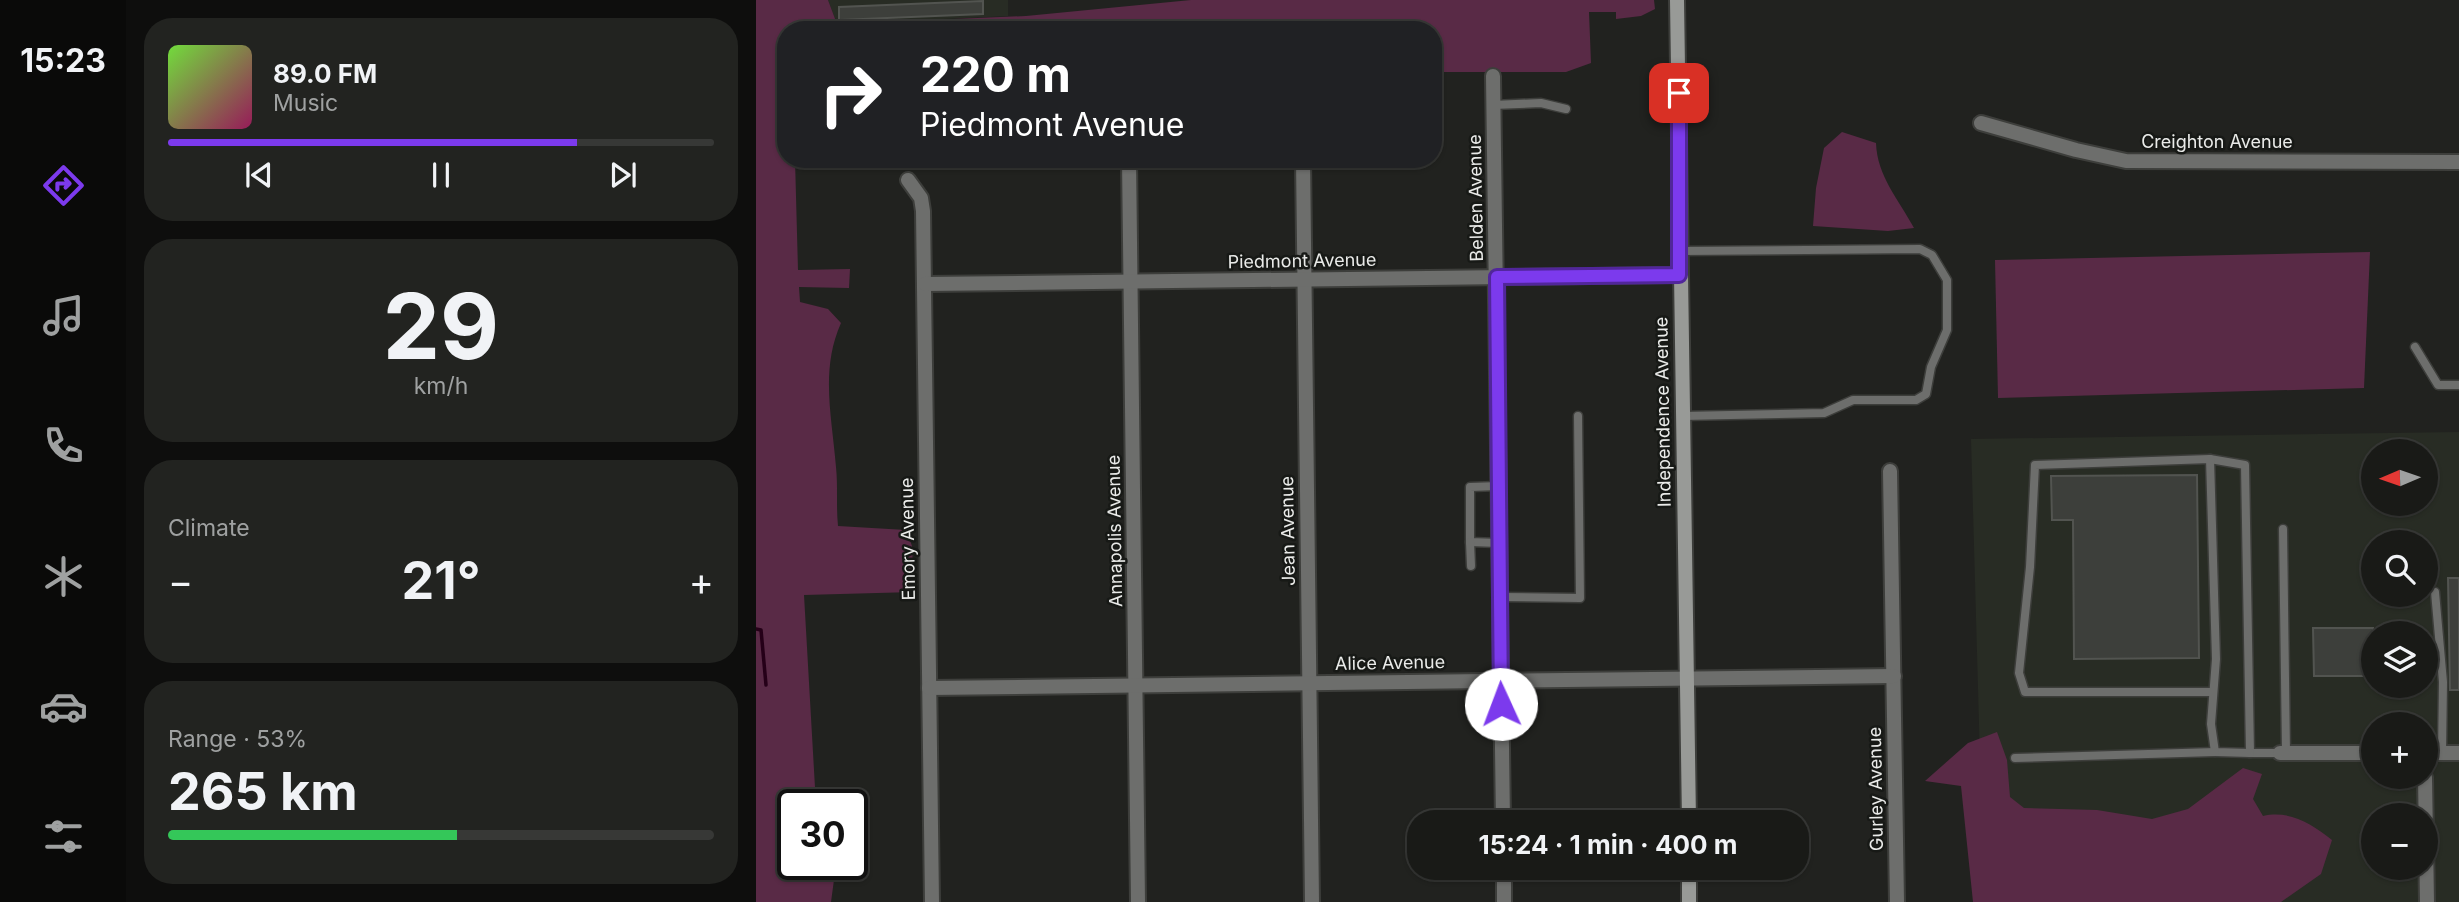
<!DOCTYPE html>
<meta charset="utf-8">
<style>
:root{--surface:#191a17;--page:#222320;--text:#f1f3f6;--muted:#9fa1a1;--line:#373836;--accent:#7c3aed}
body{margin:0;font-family:Inter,sans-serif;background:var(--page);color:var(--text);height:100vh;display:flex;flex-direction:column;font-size:26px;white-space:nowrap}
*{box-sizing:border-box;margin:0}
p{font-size:23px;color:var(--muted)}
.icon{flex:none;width:38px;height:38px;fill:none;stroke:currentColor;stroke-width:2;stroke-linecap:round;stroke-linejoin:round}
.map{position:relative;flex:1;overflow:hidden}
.details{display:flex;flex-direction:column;gap:18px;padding:18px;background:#0e0e0d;width:630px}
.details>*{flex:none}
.hud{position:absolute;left:21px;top:21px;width:665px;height:147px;border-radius:28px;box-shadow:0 2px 5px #0004,0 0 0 2px var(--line);background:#202124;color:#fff;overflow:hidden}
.needle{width:46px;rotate:268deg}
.fabs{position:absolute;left:1605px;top:439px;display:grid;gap:14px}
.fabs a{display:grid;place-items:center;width:77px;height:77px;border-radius:50%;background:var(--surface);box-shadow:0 2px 5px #0004,0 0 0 2px var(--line);font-size:35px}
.speed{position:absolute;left:21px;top:789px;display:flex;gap:14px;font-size:35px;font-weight:700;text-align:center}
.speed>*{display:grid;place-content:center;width:91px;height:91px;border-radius:50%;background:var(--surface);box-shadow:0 2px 5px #0004,0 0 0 2px var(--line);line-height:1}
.speed .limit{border:4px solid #111;border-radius:10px;background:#fff;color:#111}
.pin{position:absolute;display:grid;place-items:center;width:60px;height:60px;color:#fff;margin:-30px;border-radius:14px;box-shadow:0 4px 10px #0006}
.me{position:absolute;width:77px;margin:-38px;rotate:358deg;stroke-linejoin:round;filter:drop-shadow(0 0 5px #0008)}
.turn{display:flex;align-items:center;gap:24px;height:147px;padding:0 28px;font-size:32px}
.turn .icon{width:91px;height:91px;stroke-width:2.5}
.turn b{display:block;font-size:49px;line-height:60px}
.big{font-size:52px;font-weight:700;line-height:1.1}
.details .tile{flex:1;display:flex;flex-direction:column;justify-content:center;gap:10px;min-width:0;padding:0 24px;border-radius:28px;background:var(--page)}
.details .dial{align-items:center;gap:0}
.dial b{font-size:91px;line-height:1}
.song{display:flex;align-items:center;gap:21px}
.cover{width:84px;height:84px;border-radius:10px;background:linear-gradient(135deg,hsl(100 70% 55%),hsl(330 70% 35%))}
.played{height:7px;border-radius:4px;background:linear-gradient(90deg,var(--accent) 75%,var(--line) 75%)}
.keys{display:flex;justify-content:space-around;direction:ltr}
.heat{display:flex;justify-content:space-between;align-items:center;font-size:38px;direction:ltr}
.charge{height:10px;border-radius:5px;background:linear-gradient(90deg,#34c759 53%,var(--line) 0)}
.trip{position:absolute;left:651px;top:810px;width:402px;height:70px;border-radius:28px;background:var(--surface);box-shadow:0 2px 5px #0004,0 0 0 2px var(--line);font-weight:700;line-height:70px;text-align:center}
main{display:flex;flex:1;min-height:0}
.menu{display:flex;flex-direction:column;width:126px;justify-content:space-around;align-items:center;background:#0a0a09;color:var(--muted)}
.menu .icon{width:49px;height:49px}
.menu .on{color:var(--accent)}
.menu b{font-size:32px;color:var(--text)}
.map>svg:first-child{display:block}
.built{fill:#282c24;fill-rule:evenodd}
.green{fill:#592a46}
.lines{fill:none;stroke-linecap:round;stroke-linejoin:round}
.stream{stroke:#250018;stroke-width:3.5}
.building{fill:#3d3f3b;stroke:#525450;stroke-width:2}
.lane-casing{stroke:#3d3e3b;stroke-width:11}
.street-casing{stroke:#3d3e3b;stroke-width:18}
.secondary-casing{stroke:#3d3e3b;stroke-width:18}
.lane{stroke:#6d6e6c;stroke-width:8}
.street{stroke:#6d6e6c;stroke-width:14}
.secondary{stroke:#989a97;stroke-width:14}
.route-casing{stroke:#51269a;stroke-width:18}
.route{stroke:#7c3aed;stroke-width:12}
.labels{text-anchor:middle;stroke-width:5;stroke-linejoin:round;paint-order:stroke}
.street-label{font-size:18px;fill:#eaebe9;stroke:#171916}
</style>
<main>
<nav class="menu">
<b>15:23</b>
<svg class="icon on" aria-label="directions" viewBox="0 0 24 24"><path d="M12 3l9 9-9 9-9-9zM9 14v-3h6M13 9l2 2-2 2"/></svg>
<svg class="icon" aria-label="music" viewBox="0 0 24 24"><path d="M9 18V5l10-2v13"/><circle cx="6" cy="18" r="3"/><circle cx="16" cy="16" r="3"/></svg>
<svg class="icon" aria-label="phone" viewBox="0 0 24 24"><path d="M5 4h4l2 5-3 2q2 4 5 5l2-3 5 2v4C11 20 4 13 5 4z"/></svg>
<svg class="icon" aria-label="climate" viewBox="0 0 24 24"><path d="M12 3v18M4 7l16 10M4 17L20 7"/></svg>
<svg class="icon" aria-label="car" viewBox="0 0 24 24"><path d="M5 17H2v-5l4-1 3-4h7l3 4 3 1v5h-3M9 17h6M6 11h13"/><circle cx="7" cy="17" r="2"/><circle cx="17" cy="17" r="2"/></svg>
<svg class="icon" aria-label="filters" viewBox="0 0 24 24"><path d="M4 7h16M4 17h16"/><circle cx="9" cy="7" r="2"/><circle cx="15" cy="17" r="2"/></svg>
</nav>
<section class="details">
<div class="tile">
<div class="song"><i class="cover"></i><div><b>89.0 FM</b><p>Music</p></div></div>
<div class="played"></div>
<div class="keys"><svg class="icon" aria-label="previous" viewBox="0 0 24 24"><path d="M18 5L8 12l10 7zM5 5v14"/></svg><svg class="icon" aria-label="pause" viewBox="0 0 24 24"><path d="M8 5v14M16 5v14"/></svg><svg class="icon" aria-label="next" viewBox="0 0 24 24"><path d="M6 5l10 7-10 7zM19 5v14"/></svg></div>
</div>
<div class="tile dial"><b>29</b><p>km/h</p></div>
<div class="tile"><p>Climate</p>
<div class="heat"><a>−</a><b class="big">21°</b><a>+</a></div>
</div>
<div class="tile"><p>Range · 53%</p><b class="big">265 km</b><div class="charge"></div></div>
</section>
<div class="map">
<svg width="1703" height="902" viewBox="0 0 1703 902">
<rect width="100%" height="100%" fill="#21221f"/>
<g class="built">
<polygon points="72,0 252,0 252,16 81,24"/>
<path d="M1703,432V902H1228L1215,439ZM1617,452H1670V504H1617ZM1617,542H1670V595H1617ZM1617,634H1670V686H1617ZM1617,724H1670V777H1617ZM1617,816H1670V868H1617Z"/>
</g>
<g class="green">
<path d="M0,0H72L81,24L270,16L435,0H898L899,9L885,16L860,19V12H833L835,63L810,72H677V30H30V159H39L42,270L94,269L93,288L43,287L44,302L72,309L85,323C64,370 76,417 80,467C82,486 80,506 82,526L150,530L156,546L158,592L48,595L60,805H37V864L80,865L75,902H0Z"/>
<path d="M1086,132L1120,143C1121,176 1143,200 1158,228L1132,231L1057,226L1060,188L1068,148Z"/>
<polygon points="1614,252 1608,388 1242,398 1239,260"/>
<path d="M1241,732L1251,760L1254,797L1268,808L1341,810L1396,819L1432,809L1487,768L1506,774L1497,799L1507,816C1533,810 1555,823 1576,840L1565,874L1525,902H1217L1205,786L1169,781L1212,743Z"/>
</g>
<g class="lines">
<polyline class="stream" points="0,629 5,630 10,685"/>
</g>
<g class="building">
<polygon points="227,1 227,14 83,20 83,7"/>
<polygon points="1441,475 1443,658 1318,659 1317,520 1296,520 1295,476"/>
<polygon points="1692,578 1703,578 1703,690 1694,690"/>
<polygon points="1557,628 1617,628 1617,676 1558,676"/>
</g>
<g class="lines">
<defs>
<g id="lane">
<polyline points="737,105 785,103 810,109"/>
<polyline points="923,251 1164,249 1176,255 1191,280 1191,330 1175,367 1170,394 1160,400 1097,400 1068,413 926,416"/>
<polyline points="1659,347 1682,385 1703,385"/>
<polyline points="1454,459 1489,465 1494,753 1524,753"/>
<polyline points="743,486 714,487 714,542 743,543"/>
<polyline points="1527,529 1530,753"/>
<polyline points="714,542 715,566"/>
<polyline points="1679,592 1687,682 1686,753"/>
<polyline points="744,597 824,598 822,416"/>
<polyline points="1455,692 1269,692 1263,673 1274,567 1279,465 1454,459 1460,659 1455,724 1459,752 1494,753"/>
<polyline points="1259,758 1459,752"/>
</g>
<g id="street">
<polyline points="737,76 747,822"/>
<polyline points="1225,123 1320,150 1370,161 1703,162"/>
<polyline points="373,159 382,902"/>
<polyline points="547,159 556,902"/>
<polyline points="152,180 165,198 167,211 176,902"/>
<polyline points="169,284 923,275"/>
<polyline points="1134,471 1141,902"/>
<polyline points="173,688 1138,676"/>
<polyline points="1524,753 1617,753"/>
<polyline points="1670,753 1703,753"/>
<polyline points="1669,777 1671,902"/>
<polyline points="748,868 748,902"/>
</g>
<g id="secondary">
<polyline points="921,0 933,822"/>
<polyline points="933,868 933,902"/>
</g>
</defs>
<use href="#lane" class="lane-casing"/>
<use href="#street" class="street-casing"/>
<use href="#secondary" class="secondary-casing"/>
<use href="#lane" class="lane"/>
<use href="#street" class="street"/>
<use href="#secondary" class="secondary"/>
</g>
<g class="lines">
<defs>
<polyline id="route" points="745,704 741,277 923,275 923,93"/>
</defs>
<use href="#route" class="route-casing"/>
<use href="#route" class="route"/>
</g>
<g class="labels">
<g class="street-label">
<text x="1461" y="148">Creighton Avenue</text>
<text transform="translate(720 198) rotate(-91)" y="6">Belden Avenue</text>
<text transform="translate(546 261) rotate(-1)" y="6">Piedmont Avenue</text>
<text transform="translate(907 412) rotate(-91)" y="6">Independence Avenue</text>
<text transform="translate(359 531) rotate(-91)" y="6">Annapolis Avenue</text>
<text transform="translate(532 531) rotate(-91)" y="6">Jean Avenue</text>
<text transform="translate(152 539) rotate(-91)" y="6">Emory Avenue</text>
<text transform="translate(634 663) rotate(-1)" y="6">Alice Avenue</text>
<text transform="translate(1120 789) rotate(-91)" y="6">Gurley Avenue</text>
</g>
</g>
</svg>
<div class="fabs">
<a><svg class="needle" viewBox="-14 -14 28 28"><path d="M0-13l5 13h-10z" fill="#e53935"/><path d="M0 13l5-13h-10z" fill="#9fa1a1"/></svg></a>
<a><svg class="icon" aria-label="search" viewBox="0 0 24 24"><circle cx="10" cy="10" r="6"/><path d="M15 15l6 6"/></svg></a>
<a><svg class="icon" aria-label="layers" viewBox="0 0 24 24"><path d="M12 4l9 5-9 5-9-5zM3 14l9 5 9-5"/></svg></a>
<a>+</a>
<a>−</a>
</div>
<div class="speed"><div class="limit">30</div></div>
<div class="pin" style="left:923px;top:93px;background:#d93025"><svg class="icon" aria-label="arrive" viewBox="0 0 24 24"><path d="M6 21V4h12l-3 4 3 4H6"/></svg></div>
<svg class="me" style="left:745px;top:704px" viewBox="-20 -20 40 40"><circle r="19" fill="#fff"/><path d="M0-13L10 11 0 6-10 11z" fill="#7c3aed"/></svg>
<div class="trip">15:24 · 1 min · 400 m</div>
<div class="hud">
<div class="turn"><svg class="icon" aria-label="right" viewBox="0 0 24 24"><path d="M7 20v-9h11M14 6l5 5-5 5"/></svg><div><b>220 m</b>Piedmont Avenue</div></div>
</div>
</div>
</main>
